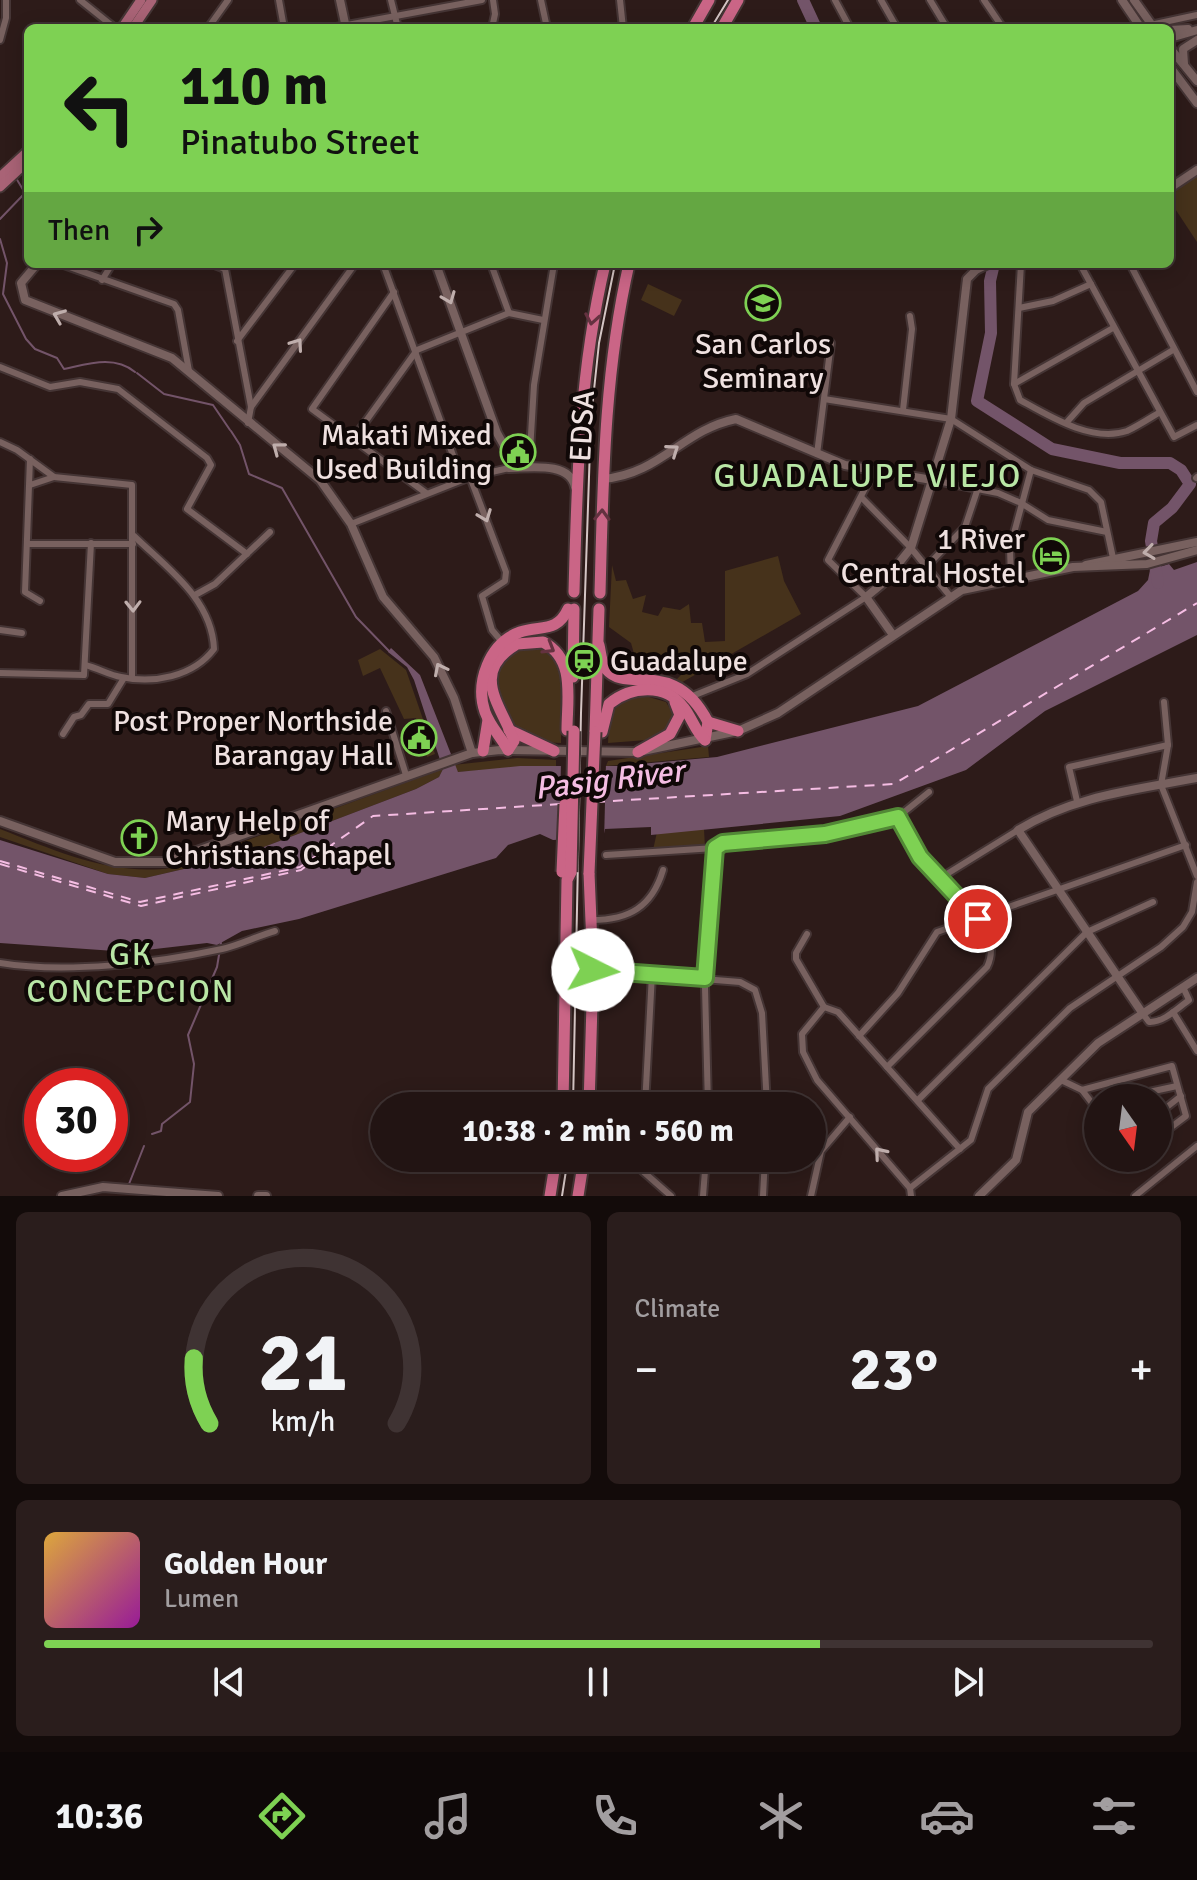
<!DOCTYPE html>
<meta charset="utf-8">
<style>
:root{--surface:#221413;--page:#2a1d1c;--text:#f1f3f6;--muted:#a29ea0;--line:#3f3333;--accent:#7ed153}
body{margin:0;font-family:Signika,sans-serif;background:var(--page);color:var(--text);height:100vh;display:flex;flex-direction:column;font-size:30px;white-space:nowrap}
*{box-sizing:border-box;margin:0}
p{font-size:26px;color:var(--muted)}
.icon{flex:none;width:44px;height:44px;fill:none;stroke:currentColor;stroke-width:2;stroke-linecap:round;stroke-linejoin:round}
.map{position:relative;height:1196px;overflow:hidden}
.sheet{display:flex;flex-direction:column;gap:16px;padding:16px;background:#130b0a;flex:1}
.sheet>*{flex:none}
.hud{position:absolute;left:24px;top:24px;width:1150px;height:244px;border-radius:12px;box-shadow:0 4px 20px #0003,0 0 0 2px var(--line);background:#7ed153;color:#111;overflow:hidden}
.needle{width:52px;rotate:166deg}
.tools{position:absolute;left:1084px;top:1084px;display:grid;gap:16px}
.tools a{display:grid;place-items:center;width:88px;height:88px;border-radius:50%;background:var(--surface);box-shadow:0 4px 20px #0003,0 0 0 2px var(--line);font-size:40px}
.speed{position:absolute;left:24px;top:1068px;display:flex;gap:16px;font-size:40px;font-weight:700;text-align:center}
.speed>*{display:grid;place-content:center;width:104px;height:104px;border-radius:50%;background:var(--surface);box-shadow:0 4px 20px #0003,0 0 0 2px var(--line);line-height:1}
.speed .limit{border:12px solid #d22;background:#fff;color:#111}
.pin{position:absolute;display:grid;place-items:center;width:68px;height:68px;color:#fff;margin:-34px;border:4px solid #fff;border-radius:50%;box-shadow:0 2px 8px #0007}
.me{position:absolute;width:88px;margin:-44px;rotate:94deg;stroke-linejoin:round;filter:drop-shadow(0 0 6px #0008)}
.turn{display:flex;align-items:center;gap:28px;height:168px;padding:0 24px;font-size:36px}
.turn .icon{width:104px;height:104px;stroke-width:2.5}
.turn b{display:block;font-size:56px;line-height:68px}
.then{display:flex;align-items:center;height:76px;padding:0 24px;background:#0003;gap:16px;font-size:30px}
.big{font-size:60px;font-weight:700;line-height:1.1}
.sheet .card{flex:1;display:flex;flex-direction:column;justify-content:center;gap:12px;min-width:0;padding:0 28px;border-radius:12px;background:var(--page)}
.sheet .dial{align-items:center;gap:0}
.dial svg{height:208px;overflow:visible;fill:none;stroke:var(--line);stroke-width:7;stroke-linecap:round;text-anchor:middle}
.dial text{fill:var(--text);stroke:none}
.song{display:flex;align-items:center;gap:24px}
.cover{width:96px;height:96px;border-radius:12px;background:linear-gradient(135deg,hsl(40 70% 55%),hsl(300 70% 35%))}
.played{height:8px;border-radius:4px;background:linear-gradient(90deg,var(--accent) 70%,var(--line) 70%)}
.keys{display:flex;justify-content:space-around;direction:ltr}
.heat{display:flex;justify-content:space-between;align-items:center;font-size:44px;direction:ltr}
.sheet .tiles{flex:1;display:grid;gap:16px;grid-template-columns:1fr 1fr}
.card:last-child{grid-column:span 2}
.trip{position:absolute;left:370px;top:1092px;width:456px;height:80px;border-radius:40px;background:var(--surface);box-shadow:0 4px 20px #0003,0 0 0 2px var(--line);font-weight:700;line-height:80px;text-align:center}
.tab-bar{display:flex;height:128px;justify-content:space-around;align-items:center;background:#0e0808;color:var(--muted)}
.tab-bar .icon{width:56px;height:56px}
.tab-bar .active{color:var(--accent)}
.tab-bar b{font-size:36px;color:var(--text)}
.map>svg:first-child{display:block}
.green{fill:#46321b}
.water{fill:#735469}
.pier{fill:#2d1b19}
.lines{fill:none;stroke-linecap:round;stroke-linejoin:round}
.stream{stroke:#735469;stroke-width:2}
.river{stroke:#735469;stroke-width:12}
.ferry{stroke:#f5bde3;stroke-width:2;stroke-dasharray:10 8;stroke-linecap:butt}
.street-casing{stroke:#453535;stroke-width:10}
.secondary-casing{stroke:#453535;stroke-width:12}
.primary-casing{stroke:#453535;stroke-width:13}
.highway-casing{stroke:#453535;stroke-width:15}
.street{stroke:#78615f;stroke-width:6}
.secondary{stroke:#78615f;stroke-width:8}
.primary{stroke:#a96376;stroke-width:9}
.highway{stroke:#ca6586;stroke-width:11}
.tram{stroke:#d4c5c4;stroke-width:2}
.highway-bridge-casing{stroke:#453535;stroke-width:15;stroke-linecap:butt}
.highway-bridge{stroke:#ca6586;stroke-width:11}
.oneway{stroke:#bfaeac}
.oneway2{stroke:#643240}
.route-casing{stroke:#528836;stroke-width:20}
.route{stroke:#7ed153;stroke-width:14}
.labels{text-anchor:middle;stroke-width:8;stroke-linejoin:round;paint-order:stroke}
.poi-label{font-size:30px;fill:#efe1e0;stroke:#100807;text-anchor:end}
.street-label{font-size:30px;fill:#efe1e0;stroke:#100807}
.water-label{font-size:32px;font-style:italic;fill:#f5bde3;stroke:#100807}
.neighbourhood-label{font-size:32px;letter-spacing:2px;fill:#b8e6a5;stroke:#100807}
.quarter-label{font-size:34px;letter-spacing:2px;fill:#b8e6a5;stroke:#100807}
</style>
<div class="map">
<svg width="1197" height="1196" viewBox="0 0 1197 1196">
<rect width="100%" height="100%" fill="#2d1b19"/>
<g class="green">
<polygon points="1197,175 1197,242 1170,201 1170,194"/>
<polygon points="648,284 682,300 674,316 641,300"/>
<polygon points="778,556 784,581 801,614 679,684 676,680 684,672 687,658 635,657 631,643 609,627 612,565 616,581 626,580 633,599 646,595 642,612 658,616 663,607 680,610 689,604 691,623 702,623 705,642 725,641 725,571"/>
<path d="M532,645C573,655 561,710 561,743C519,743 510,721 494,688C500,664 507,652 532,645Z"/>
<polygon points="380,649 406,670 435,754 427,757 416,718 404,719 380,668 363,676 358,660"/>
<polygon points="642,695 666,702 675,717 672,727 647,740 608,743 609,723 617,705"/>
<polygon points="708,746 709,757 606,766 608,761"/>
<polygon points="517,758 556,760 556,766 458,772 453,765"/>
<path d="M443,769L439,777L416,789L240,856L145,878L108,874L0,837V829C56,851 111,876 171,868Z"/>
<polygon points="704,829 705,848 653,850 657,832"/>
</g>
<polygon class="water" points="1197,562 1197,635 1045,711 966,770 840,816 651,835 651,827 605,829 603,838 553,840 540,834 508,845 496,858 299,919 242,931 217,945 207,943 129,952 0,943 0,840 108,874 145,878 240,856 416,789 439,777 443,769 414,680 407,667 388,652 391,648 420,675 458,772 520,766 618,766 717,757 918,706 1138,591 1148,580 1150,570 1169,564 1174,570"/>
<polygon class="pier" points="561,762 606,762 604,842 559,844"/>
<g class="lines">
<g class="stream">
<polyline points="0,219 25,193 16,178"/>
<path d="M0,239L7,263L3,294L26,339L35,349L57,358L64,369C88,364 114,355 135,372"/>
<polyline points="137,373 164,394 213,405 230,430"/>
<polyline points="231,431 240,445 249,474 282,488 356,617 389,651"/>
<polyline points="152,1134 161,1131 162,1124 190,1102 194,1064 188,1035 217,967 221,943"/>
<polyline points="129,1184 144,1146"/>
</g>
<g class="river">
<polyline points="803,0 816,28"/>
<polyline points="994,264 990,281 991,333 977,401 1052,449 1120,463 1170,463 1181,470 1190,484 1172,508 1154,523 1151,541 1158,583"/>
</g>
<g class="ferry">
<polyline points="595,802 894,784 1197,603"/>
<polyline points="0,861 140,902 300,867 373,816 561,804"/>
<polyline points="0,864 141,906 301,870 333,845"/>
</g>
<defs>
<g id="street">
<polyline points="80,0 115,28"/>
<polyline points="279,0 284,28"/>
<polyline points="391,0 398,28"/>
<polyline points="541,0 547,28"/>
<polyline points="620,0 623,28"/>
<polyline points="835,0 850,28"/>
<polyline points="881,0 897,28"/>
<polyline points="930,0 947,28"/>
<polyline points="984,0 1003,28"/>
<polyline points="1155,24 1197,15"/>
<polyline points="208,28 228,0"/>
<polyline points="331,28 482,0"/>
<polyline points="492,28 495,14 493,0"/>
<polyline points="0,40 6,18 6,0"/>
<polyline points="61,264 174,304 178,310 189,371"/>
<polyline points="212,264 225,269"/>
<polyline points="383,264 462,480"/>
<polyline points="491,264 509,313"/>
<path d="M1021,264L1014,384L1020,400C1049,416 1092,443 1127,431C1138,426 1150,418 1160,412"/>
<polyline points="1080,264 1174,437 1197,425"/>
<polyline points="1130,264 1197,392"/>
<polyline points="225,269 251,407 248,423"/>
<polyline points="102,280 112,264"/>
<polyline points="394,292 312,409 426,493"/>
<polyline points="1019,308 1053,301 1091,284"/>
<polyline points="237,341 295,264"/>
<polyline points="0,367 50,387 80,382 118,389 207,458 211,465 187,509 247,554"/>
<polyline points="1014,384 1113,328"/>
<polyline points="824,399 951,419 1031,470 1089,490 1101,502 1113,558"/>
<polyline points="251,407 355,264"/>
<polyline points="903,410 912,329 910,316"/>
<polyline points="1067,422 1084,403 1173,350"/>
<polyline points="353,439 417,350 509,313 543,320"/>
<polyline points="0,442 17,450 54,477 132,485 132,676"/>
<polyline points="504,444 530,443"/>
<polyline points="817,454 831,343"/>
<polyline points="30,459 25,592 40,601"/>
<polyline points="529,468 534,385 554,264"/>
<polyline points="470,477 506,572 505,581 482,596 492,630 503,643"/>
<polyline points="1196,478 1197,477"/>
<polyline points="932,480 998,493 1021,503 1048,520 1107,532"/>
<polyline points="30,485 54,477"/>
<polyline points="862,498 911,548 950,596"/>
<polyline points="351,524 470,477 509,468"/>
<polyline points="28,544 133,544"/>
<polyline points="927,566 965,527 978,488"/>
<polyline points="1011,579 1010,548 1031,470"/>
<polyline points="195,595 215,584 270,532"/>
<polyline points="0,630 22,633"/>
<path d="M85,665C98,668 109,675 121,677C153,684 193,677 214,649C212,599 167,568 134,536"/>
<polyline points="0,673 84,675 91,543"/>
<polyline points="690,697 747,674 866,597 828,560 874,471"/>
<polyline points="1164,702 1168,745 1161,785 1197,876"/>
<polyline points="386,711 406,775"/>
<polyline points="63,734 74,717 81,715 89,704 108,704 124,678"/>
<polyline points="1077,801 1069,767 1168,745"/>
<polyline points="606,855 715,848 723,843 858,828 898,817 929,792"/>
<polyline points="942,877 1018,830"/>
<path d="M592,920C629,920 652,907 663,870"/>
<polyline points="807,934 796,953 796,959 824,1007"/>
<path d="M0,963C66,974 157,963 222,949C240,945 257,936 275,931"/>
<polyline points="593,970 740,982 755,990 762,1013 767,1106"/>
<polyline points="824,1007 802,1034 803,1052 817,1080 910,1188 911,1196"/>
<polyline points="824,1007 838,1012 960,1149"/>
<polyline points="1173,1012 1197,1051"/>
<path d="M1143,1014L1149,1022C1163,1023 1178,1008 1189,1000L1183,987"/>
<polyline points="859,1036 898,993 937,932 1186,845"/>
<path d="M887,1067L987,967C1007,926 947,888 924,861C913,848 906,831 898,817"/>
<polyline points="1061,1080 1082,1090 1172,1066 1186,1116 1158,1137"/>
<polyline points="1082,1090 1098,1111"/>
<polyline points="1121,1098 1177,1086"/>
<polyline points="918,1100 1087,932 1153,902"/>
<polyline points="645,1106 652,974"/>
<polyline points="708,1106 705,987 715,848"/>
<polyline points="1158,1114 1181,1096"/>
<polyline points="611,1158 638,1167 671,1196"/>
<polyline points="910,1188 971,1140 988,1089 1070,1008 1161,947 1183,927 1192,912 1197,882"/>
<polyline points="703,1196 706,1158"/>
<polyline points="763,1196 765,1158"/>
<polyline points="811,1196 821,1151 850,1117"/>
<polyline points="1135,1196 1197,1146"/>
</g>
<g id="secondary">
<polyline points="340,0 346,28"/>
<polyline points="1122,0 1141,28"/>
<polyline points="1134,0 1154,28"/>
<polyline points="1170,30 1188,29"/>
<polyline points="1170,38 1197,30"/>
<polyline points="1170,48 1197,81"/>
<polyline points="1184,64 1183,49 1197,40"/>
<polyline points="1170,67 1197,103"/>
<polyline points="1170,188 1197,170"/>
<polyline points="37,264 21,283 25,300 172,358 320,480 351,524 383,597 434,657 454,698 472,753"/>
<path d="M436,264L497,433L511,458L509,468C529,468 570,461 575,487"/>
<path d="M603,479C661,474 682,430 736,419L845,465L932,480"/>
<polyline points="1086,565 1197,542"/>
<polyline points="893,635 866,597 883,583 911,548 951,419 967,279 976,270 988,264"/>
<polyline points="0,821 115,862 166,862 472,753 500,750 638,752 738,731 778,713 962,590 1073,567 1147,564 1197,550"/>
<path d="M1143,1014L1018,830C1073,796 1134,790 1197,778"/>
<polyline points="62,1196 103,1187 218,1196"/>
<polyline points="258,1196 266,1196"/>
<polyline points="979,1196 1016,1160 1028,1112 1098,1043 1197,978"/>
</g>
<g id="primary">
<polyline points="122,28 141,0"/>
<polyline points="133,28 152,0"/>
<polyline points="0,177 28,151"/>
<polyline points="0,187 28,161"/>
</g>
<g id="highway">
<polyline points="693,28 709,0"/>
<polyline points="722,28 738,0"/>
<path d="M574,592C577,481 579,373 605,264"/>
<path d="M600,593C603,482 604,373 629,264"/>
<path d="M599,645C601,653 601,663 606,669C627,695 674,656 708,722L705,740"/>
<polyline points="573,677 574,609"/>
<polyline points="708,722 738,731"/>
<polyline points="509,730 554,751"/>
<polyline points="595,732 599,609"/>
<path d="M602,732L609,704C631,686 666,683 684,708C692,718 695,731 705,740"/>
<path d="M508,750L514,741C502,706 468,673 517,644L543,642C576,659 567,698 567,730"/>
<path d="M508,750C501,737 490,726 485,712C475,683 489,643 520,632C541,625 557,633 568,609"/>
<polyline points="483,751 488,720"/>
<polyline points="638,752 670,734 680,715 675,702"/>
<polyline points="563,1106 567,880 571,872"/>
<polyline points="589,1106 593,970 589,873"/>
<polyline points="550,1196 556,1158"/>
<polyline points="578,1196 584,1158"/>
</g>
</defs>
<use href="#street" class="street-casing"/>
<use href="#secondary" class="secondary-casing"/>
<use href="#primary" class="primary-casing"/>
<use href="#highway" class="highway-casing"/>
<use href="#street" class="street"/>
<use href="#secondary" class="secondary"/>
<use href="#primary" class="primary"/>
<use href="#highway" class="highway"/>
<g class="tram">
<polyline points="711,28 728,0"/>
<polyline points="573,1106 581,713 591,418 599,343 615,264"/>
<polyline points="562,1196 568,1158"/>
</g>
<defs>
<g id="highway-bridge">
<polyline points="562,872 565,804"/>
<polyline points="571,872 574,731"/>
<polyline points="589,873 595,732"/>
</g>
</defs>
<use href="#highway-bridge" class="highway-bridge-casing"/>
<use href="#highway-bridge" class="highway-bridge"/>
</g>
<defs><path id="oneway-chevron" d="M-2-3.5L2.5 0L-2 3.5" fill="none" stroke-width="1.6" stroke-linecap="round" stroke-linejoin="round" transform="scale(2)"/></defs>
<g class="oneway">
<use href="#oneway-chevron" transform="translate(449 298) rotate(68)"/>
<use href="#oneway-chevron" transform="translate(59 316) rotate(-158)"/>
<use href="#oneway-chevron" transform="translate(297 344) rotate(-55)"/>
<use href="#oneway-chevron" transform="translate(278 448) rotate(-143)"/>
<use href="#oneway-chevron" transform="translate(673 450) rotate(-35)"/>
<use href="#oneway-chevron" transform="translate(485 516) rotate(69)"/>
<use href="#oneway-chevron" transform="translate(1149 552) rotate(172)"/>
<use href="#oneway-chevron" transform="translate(133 606) rotate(89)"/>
<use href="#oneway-chevron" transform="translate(440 669) rotate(-117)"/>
<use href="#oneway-chevron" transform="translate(880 1153) rotate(-130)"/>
</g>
<g class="oneway2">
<use href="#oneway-chevron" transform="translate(592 319) rotate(100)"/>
<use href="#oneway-chevron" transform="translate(602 515) rotate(-88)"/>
<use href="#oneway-chevron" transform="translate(549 648) rotate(31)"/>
</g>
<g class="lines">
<defs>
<polyline id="route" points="593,970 705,978 715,848 723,843 825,834 898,817 920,857 978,919"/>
</defs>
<use href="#route" class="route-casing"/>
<use href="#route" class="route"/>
</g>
<defs>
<symbol id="university-ring" viewBox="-11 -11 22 22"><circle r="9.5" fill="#100807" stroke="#7ed153" stroke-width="1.5"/><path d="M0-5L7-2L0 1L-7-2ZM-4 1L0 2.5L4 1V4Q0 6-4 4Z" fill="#7ed153"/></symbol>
<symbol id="civic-ring" viewBox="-11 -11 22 22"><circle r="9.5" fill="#100807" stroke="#7ed153" stroke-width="1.5"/><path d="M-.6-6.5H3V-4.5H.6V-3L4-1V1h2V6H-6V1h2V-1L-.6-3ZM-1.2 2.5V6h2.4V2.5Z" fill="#7ed153"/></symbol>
<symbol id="hotel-ring" viewBox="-11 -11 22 22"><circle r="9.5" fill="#100807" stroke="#7ed153" stroke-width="1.5"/><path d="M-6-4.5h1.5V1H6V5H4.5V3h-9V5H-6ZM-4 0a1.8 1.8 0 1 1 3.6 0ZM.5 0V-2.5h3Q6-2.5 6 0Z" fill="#7ed153"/></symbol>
<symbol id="station-ring" viewBox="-11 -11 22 22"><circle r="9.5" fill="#100807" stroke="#7ed153" stroke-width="1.5"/><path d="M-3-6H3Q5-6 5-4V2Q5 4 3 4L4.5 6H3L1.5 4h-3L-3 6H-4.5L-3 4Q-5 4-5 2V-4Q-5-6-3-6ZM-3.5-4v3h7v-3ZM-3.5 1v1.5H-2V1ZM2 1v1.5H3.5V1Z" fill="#7ed153"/></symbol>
<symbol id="church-ring" viewBox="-11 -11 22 22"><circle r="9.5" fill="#100807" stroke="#7ed153" stroke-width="1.5"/><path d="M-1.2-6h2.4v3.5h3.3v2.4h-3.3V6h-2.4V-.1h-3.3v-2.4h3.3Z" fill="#7ed153"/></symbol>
</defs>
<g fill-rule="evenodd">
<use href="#university-ring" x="743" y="283" width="40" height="40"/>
<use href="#civic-ring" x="498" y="432" width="40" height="40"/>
<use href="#hotel-ring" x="1031" y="536" width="40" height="40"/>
<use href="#station-ring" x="564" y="641" width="40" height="40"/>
<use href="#civic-ring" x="399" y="718" width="40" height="40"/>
<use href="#church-ring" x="119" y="818" width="40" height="40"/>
</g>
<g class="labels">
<g class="poi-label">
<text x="763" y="354" text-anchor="middle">San Carlos<tspan x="763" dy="34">Seminary</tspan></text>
<text x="492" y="445">Makati Mixed<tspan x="492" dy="34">Used Building</tspan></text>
<text x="1025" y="549">1 River<tspan x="1025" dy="34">Central Hostel</tspan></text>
<text x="610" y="671" text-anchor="start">Guadalupe</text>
<text x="393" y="731">Post Proper Northside<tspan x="393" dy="34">Barangay Hall</tspan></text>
<text x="165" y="831" text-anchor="start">Mary Help of<tspan x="165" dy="34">Christians Chapel</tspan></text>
</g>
<g class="street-label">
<text transform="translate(582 426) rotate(-87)" y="10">EDSA</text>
</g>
<g class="water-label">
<text transform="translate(609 779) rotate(-7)" y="11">Pasig River</text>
</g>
<g class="neighbourhood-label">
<text x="131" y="965">GK<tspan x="131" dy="37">CONCEPCION</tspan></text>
</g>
<g class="quarter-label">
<text x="868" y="487">GUADALUPE VIEJO</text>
</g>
</g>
</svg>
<div class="tools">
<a><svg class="needle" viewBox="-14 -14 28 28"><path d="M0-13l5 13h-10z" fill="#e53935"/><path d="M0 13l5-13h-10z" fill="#a29ea0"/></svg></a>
</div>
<div class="speed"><div class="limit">30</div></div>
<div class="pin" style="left:978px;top:919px;background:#d93025"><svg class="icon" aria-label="arrive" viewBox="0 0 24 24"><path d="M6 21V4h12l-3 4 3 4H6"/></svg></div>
<svg class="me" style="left:593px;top:970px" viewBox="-20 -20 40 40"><circle r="19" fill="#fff"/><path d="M0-13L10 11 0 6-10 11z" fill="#7ed153"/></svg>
<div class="trip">10:38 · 2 min · 560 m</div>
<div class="hud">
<div class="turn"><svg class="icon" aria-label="left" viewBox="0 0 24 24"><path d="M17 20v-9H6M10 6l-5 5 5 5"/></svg><div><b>110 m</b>Pinatubo Street</div></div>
<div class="then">Then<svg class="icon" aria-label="right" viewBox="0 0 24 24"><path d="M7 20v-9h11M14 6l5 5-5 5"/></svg></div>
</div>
</div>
<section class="sheet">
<div class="tiles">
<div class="card dial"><svg viewBox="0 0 100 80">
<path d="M14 69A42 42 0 1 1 86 69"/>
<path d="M14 69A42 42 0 0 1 8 44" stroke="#7ed153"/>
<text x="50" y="56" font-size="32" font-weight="700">21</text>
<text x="50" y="72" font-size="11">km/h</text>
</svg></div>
<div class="card"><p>Climate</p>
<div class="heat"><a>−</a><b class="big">23°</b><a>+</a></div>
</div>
<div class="card">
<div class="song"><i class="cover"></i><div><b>Golden Hour</b><p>Lumen</p></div></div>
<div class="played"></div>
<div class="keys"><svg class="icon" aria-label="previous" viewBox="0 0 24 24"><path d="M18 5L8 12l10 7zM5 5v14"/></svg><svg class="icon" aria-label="pause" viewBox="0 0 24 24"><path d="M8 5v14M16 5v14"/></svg><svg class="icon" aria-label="next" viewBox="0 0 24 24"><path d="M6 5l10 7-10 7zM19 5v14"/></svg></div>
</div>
</div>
</section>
<nav class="tab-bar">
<b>10:36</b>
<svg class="icon active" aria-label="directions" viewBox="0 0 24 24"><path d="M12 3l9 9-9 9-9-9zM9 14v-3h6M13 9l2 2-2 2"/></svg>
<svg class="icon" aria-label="music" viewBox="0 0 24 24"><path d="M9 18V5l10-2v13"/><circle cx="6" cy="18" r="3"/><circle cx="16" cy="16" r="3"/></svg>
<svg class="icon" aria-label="phone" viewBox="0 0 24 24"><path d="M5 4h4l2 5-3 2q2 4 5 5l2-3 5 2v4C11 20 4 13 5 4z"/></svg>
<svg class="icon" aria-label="climate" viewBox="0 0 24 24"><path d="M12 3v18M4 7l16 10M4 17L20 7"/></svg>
<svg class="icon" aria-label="car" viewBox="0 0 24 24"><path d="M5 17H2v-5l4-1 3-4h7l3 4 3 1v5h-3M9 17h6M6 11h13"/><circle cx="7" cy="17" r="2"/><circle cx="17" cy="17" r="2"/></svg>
<svg class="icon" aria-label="filters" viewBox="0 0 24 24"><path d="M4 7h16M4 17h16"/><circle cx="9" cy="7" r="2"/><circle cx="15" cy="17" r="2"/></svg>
</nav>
